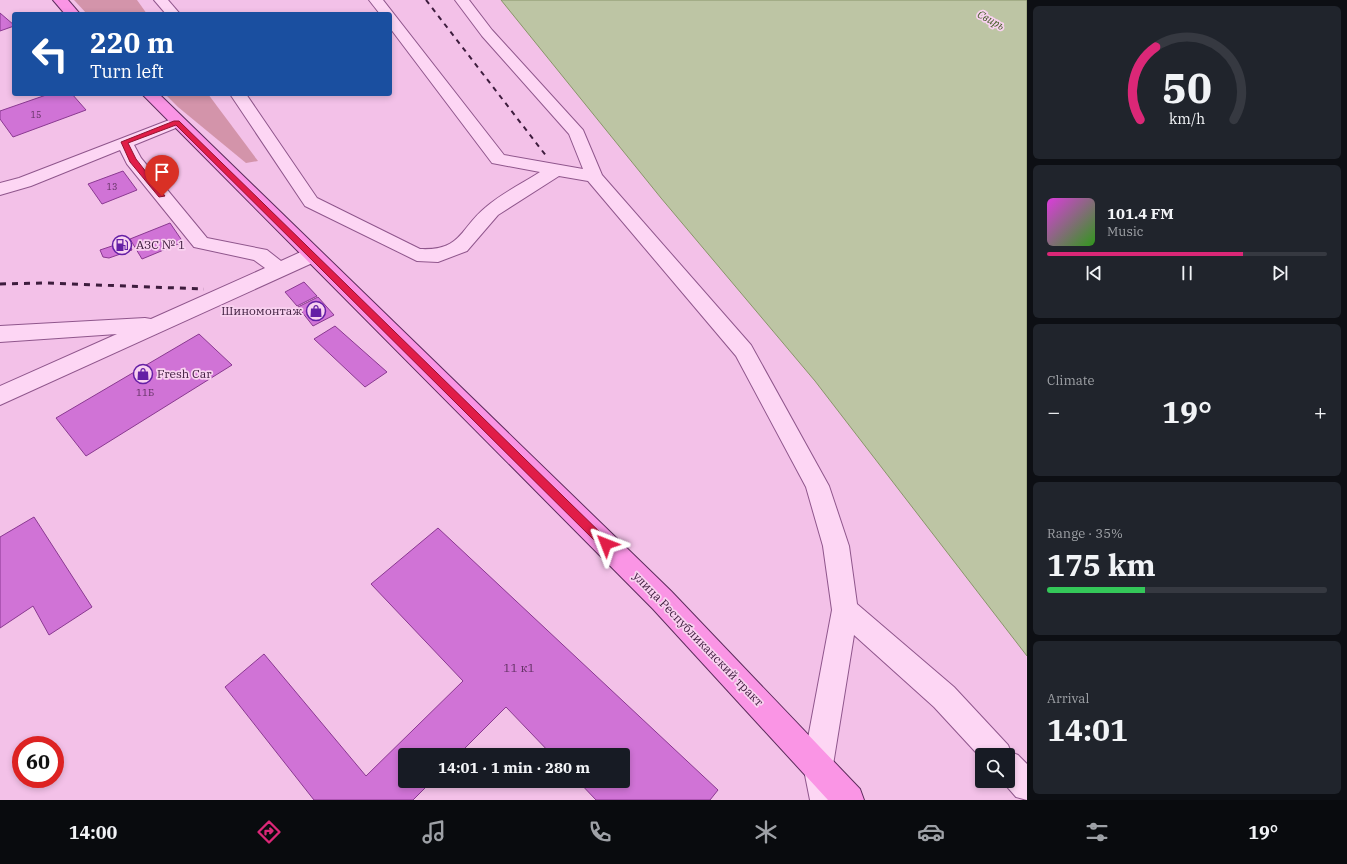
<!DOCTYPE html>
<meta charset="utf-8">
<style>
:root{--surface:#171b24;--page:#20242c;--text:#f1f3f6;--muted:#9ea1a6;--line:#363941;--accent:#db2777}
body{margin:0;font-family:"IBM Plex Serif",serif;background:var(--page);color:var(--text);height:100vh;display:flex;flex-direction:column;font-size:15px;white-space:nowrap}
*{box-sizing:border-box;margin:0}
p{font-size:13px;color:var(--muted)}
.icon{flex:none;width:22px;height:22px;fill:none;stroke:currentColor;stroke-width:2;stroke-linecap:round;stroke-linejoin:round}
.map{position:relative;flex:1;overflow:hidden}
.details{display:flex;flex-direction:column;gap:6px;padding:6px;background:#0d0f14;width:320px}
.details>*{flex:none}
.banner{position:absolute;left:12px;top:12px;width:380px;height:84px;border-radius:4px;box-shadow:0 2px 6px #0003;background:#1a4fa0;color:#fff;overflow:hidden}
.buttons{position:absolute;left:975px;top:748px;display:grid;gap:8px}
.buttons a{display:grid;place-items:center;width:40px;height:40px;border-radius:4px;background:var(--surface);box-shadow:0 2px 6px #0003;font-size:20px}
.speed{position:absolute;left:12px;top:736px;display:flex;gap:8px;font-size:20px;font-weight:700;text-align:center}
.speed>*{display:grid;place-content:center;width:52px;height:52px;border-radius:50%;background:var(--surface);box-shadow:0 2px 6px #0003;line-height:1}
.speed .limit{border:6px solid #d22;background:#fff;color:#111}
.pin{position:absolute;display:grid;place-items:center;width:34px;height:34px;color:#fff;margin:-41px -17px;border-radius:50% 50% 50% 0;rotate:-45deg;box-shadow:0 0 4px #0007}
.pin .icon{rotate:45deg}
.me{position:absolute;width:44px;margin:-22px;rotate:315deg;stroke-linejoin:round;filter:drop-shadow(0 0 3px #0008)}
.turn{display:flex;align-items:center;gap:14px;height:84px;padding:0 12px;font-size:18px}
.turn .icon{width:52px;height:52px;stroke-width:2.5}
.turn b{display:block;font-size:28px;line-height:34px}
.big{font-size:30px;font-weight:700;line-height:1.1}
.details .tile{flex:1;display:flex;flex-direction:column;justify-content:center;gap:6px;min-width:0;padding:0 14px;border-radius:6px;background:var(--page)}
.details .dial{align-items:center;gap:0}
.dial svg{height:104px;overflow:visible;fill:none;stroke:var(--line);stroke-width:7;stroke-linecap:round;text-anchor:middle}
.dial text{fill:var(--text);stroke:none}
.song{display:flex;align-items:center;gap:12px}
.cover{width:48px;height:48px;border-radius:6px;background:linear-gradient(135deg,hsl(300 70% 55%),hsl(110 70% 35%))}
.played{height:4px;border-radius:2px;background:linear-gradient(90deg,var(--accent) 70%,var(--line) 70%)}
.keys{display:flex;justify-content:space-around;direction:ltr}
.heat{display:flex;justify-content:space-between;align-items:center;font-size:22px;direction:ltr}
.charge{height:6px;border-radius:3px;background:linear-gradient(90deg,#34c759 35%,var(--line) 0)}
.trip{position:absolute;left:398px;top:748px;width:232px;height:40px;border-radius:4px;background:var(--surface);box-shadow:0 2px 6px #0003;font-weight:700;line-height:40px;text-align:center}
.tab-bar{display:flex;height:64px;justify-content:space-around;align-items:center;background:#090b0e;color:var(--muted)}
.tab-bar .icon{width:28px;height:28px}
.tab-bar .selected{color:var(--accent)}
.tab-bar b{font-size:18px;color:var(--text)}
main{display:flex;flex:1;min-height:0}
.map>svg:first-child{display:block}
.green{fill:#d394aa}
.water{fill:#bdc5a4;stroke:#89956a}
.building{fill:#d073d6;stroke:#8a3991}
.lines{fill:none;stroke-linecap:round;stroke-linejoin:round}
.minor-casing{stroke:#8f568c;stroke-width:2}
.major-casing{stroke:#5c2b5c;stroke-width:2}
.minor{fill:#fdd6f4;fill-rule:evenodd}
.major{fill:#fa95e5;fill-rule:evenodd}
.rail-far1{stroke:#3d1c3d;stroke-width:2;stroke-dasharray:5 5;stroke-linecap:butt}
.rail{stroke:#3d1c3d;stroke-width:3;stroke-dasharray:6 6;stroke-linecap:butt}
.route{fill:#e11d48;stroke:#92132f}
.labels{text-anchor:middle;stroke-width:3.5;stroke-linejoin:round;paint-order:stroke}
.far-number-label{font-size:9px;fill:#623263}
.number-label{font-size:10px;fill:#623263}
.far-water-label{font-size:11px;font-style:italic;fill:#465f2a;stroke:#f9d2f0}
.poi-label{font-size:12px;fill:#3d1c3d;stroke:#f9d2f0;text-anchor:start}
.street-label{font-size:12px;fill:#3d1c3d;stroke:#f9d2f0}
.near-number-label{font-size:12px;fill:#623263}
</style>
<main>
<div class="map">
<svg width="1027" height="800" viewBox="0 0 1027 800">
<rect width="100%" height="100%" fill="#f3c1e8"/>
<g class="green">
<polygon points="74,0 137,0 147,14 87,14"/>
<polygon points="165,94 208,94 258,161 246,163 178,107"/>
</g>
<polygon class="water" points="501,0 1027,0 1027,656 815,381 661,198"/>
<g class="building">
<polygon points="0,13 14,25 14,26 0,31"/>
<polygon points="49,94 72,94 86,110 13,137 0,119 0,111"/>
<polygon points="123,171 137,190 102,204 88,184"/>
<polygon points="170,223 183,242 142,259 130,239"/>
<polygon points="127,241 132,250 109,258 103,257 100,250"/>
<polygon points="304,282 317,296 297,306 285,292"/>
<polygon points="318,297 334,315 313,326 298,307"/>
<polygon points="335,326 387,372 365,387 314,339"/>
<polygon points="199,334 232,365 86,456 56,418"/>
<polygon points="34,517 92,607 49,635 33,606 0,628 0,537"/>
<polygon points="438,528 718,790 710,800 596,800 578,781 623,781 623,755 552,755 506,707 458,755 405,755 405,781 432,781 413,800 314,800 225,687 264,654 366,776 463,681 371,584"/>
</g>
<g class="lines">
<defs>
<g id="minor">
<polygon points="154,0 168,0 180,14 166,14"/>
<path d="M369,0H383L504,155L583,169L569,134L482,36L455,0H469L492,30L583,130L602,175L751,345L829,486L849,546L857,604L954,687L1008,745L1011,752L1018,755L1027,764V800L1016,797L1002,781H1008V755H982V759L934,707L854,635L833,765L840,800H810L803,765L832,610L823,546L806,487L736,356L588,181L559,176L498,215L467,251L438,262L417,261L305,206L230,94H246L317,198L420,249C462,251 459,229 486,207C502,193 523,183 540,172L492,163L390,28V14H380Z"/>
<polygon points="177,117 183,119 185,122 183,125 134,145 141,158 207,238 267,250 281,261 305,250 312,249 319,250 321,255 319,260 0,405 0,386 117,334 0,342 0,326 145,318 151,319 265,268 254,260 194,247 127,164 120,150 31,186 0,195 0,183 19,178"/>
</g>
<g id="major">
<polygon points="53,0 68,0 80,14 65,14"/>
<polygon points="142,94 159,94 671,591 860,789 864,800 828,800 653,609"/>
</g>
</defs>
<use href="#minor" class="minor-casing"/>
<use href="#major" class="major-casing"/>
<use href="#minor" class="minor"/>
<use href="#major" class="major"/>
<polyline class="rail-far1" points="426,0 547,157"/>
<polyline class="rail" points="0,284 45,283 204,289"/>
</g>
<polygon class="route" points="174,121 179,121 609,541 611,544 609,548 602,548 176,125 128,143 136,159 165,196 159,197 130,162 121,142"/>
<defs>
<symbol id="fuel-ring" viewBox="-11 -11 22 22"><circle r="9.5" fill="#f9d2f0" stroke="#641fa5" stroke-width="1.5"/><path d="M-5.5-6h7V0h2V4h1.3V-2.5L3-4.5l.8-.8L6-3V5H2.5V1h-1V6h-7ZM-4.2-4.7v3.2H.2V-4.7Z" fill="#641fa5"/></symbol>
<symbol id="shop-ring" viewBox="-11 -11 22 22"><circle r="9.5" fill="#f9d2f0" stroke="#641fa5" stroke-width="1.5"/><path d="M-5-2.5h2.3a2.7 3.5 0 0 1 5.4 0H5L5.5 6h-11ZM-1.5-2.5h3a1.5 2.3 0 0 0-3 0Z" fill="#641fa5"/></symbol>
</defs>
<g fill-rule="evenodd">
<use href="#fuel-ring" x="111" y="234" width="22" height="22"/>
<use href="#shop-ring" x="305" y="300" width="22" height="22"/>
<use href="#shop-ring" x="132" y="363" width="22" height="22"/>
</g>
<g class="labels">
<g class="far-number-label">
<text x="36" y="118">15</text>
<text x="112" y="190">13</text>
</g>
<g class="number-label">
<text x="145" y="396">11Б</text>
</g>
<g class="far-water-label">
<text transform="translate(991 20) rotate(29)" y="4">Свирь</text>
</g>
<g class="poi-label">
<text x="136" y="249">АЗС № 1</text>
<text x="302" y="315" text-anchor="end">Шиномонтаж</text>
<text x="157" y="378">Fresh Car</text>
</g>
<g class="street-label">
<text transform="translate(698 639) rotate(46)" y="4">улица Республиканский тракт</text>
</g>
<g class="near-number-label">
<text x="519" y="672">11 к1</text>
</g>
</g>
</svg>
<div class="buttons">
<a><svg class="icon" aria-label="search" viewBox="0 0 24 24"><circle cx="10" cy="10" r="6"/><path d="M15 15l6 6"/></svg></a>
</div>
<div class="speed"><div class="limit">60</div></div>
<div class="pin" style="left:162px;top:196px;background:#d93025"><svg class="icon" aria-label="arrive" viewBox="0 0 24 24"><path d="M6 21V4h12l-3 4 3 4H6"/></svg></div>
<svg class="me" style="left:606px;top:544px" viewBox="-20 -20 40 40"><path d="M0-17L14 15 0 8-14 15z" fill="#e11d48" stroke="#fff" stroke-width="4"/></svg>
<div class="trip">14:01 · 1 min · 280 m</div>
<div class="banner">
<div class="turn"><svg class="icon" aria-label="left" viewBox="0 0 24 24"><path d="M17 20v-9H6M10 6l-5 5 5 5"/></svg><div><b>220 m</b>Turn left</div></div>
</div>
</div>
<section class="details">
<div class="tile dial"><svg viewBox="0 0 100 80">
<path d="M14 69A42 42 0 1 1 86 69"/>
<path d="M14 69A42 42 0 0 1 26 13" stroke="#db2777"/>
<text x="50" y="56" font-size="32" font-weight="700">50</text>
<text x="50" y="72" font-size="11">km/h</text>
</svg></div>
<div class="tile">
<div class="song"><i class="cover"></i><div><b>101.4 FM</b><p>Music</p></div></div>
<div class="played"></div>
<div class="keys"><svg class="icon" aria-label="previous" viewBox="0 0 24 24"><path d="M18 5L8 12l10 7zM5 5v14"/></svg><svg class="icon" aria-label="pause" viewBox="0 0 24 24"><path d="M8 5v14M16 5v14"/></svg><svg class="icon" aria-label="next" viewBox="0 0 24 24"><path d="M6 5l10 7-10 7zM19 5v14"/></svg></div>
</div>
<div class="tile"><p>Climate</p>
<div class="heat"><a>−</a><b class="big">19°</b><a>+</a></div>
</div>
<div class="tile"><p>Range · 35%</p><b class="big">175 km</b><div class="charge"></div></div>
<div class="tile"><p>Arrival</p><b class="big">14:01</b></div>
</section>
</main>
<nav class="tab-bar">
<b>14:00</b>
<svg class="icon selected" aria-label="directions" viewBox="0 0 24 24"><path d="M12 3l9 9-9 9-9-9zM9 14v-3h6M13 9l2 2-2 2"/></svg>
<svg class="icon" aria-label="music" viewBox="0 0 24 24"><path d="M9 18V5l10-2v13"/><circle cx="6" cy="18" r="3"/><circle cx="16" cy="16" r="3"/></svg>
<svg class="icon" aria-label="phone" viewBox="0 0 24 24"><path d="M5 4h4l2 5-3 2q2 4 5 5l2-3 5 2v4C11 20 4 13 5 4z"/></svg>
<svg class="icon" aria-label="climate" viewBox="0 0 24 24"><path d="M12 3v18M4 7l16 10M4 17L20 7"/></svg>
<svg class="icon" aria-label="car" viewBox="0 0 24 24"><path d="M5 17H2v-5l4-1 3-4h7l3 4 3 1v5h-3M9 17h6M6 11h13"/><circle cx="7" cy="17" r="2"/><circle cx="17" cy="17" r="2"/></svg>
<svg class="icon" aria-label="filters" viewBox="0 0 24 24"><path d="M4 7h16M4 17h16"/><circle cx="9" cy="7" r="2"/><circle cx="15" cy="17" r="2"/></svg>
<b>19°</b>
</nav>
